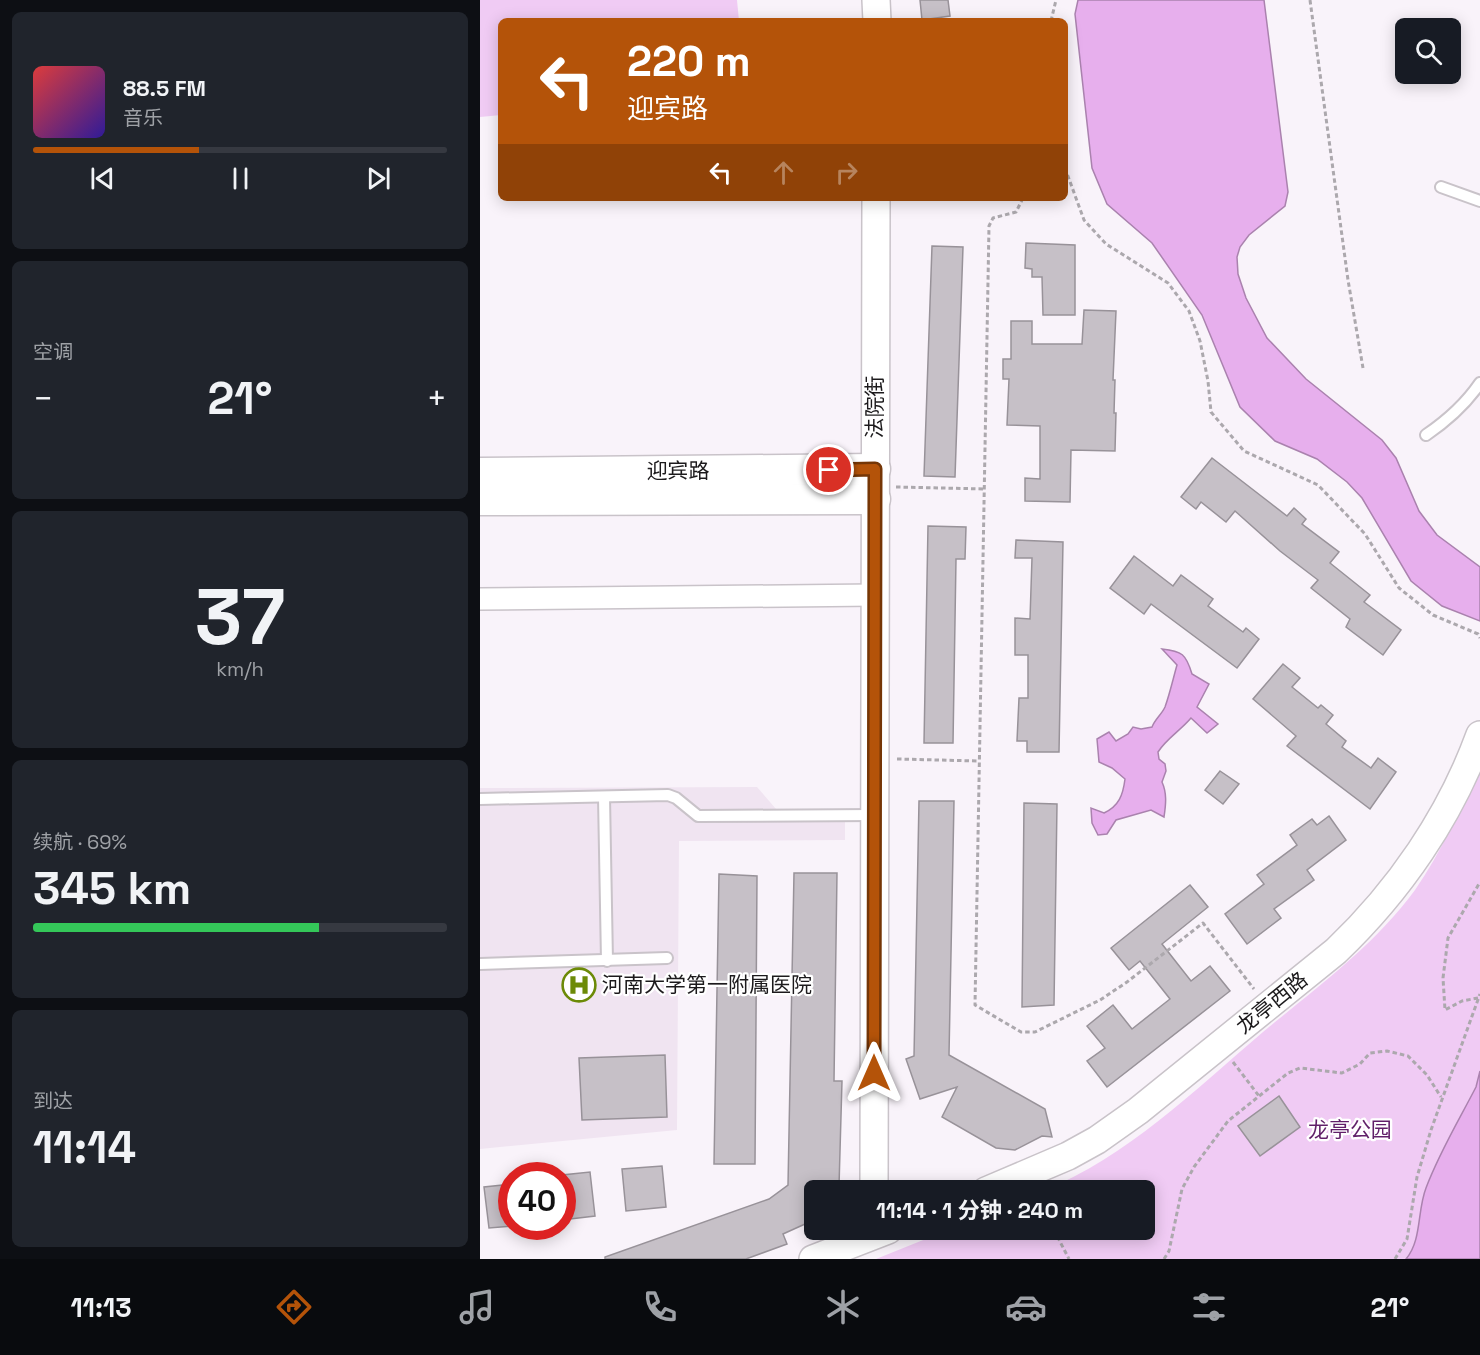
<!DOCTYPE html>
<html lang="zh">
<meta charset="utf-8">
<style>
:root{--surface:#171b24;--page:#20242c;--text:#f1f3f6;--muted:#9ea1a6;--line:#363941;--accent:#b45309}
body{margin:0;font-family:"Space Grotesk","Noto Sans SC",sans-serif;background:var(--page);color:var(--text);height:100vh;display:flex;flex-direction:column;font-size:22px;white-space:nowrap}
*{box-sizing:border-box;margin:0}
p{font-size:20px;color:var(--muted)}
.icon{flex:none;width:33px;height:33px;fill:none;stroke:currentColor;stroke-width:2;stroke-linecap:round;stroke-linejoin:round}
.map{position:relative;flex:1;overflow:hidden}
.side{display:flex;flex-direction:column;gap:12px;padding:12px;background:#0d0f14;width:480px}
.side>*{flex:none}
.guide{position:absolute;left:18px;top:18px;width:570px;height:183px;border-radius:9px;box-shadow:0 3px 15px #0003;background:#b45309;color:#fff;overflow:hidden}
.tools{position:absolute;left:915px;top:18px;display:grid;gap:12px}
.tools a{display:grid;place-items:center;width:66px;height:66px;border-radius:9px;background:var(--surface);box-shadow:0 3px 15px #0003;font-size:30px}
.speed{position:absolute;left:18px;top:1162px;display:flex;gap:12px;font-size:30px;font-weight:700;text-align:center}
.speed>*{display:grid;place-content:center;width:78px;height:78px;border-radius:50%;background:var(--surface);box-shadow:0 3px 15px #0003;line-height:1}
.speed .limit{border:9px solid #d22;background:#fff;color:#111}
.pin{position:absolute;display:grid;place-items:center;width:51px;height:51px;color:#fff;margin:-26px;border:3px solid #fff;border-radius:50%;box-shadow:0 2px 6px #0007}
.me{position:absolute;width:66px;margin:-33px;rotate:0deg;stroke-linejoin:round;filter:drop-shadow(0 0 4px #0008)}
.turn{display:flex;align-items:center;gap:21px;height:126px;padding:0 30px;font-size:27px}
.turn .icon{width:78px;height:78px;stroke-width:2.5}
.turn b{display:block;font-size:42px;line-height:51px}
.lanes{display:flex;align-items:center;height:57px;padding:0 30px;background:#0003;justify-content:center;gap:30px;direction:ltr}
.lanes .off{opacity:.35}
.big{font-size:45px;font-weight:700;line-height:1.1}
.side .card{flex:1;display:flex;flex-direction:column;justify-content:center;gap:9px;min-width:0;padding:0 21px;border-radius:9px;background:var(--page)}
.side .dial{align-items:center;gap:0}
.dial b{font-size:78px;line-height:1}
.song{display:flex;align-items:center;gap:18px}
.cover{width:72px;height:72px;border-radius:9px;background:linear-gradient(135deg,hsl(0 70% 55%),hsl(250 70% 35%))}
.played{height:6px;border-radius:3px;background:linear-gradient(90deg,var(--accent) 40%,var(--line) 40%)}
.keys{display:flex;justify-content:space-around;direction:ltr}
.heat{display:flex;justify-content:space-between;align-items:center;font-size:33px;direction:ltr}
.charge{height:9px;border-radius:4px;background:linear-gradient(90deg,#34c759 69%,var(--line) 0)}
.trip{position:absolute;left:324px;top:1180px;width:351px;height:60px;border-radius:9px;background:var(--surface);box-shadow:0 3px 15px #0003;font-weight:700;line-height:60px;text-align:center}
.tabs{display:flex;height:96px;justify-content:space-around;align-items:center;background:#090b0e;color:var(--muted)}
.tabs .icon{width:42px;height:42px}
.tabs .on{color:var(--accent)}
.tabs b{font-size:27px;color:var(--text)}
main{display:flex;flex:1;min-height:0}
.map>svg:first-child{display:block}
.built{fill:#f0e4f1}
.green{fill:#f0cbf4}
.water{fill:#e7afed;stroke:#aa82ae;stroke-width:1.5}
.building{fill:#c6c0c7;stroke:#989299;stroke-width:1.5}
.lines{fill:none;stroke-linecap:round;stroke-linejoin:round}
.service-casing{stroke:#c9c3c9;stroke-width:14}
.minor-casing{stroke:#c9c3c9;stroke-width:24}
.tertiary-casing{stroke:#c9c3c9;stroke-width:30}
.secondary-casing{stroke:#c9c3c9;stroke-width:33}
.path{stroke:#aca8ad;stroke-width:3;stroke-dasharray:4.5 3;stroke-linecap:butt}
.service{stroke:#fff;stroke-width:10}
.minor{stroke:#fff;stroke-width:21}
.tertiary{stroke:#fff;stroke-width:27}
.secondary{stroke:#fff;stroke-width:30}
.route-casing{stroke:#753606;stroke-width:15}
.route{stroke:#b45309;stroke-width:10}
.labels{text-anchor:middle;stroke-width:4.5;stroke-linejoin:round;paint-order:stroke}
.street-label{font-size:21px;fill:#1c1a1c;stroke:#fff}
.poi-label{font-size:21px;fill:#1c1a1c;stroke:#fff;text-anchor:start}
.park-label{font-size:21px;fill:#611f69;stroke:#fff}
</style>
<main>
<section class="side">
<div class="card">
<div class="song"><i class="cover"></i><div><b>88.5 FM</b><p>音乐</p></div></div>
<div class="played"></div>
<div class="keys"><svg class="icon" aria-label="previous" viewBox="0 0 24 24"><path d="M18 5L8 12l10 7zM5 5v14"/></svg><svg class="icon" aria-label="pause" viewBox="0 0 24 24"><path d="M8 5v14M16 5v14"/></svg><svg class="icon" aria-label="next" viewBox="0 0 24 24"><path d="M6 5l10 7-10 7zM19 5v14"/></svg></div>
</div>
<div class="card"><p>空调</p>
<div class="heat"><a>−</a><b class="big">21°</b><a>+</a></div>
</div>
<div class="card dial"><b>37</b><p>km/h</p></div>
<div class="card"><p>续航 · 69%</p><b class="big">345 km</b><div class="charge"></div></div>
<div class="card"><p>到达</p><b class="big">11:14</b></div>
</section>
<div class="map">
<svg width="1000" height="1259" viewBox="0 0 1000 1259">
<rect width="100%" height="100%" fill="#f9f3fa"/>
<polygon class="built" points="277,787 296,809 365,809 365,840 199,841 197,1130 0,1149 0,788"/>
<g class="green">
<polygon points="0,0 257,0 259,21 21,21 21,115 0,117"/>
<path d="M1000,770V1259H396L468,1230H664V1191H563C647,1157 715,1090 783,1032C836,988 894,946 935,890C961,853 979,810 1000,770Z"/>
</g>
<g class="water">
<polygon points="598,0 784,0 808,192 805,206 769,235 760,247 757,257 758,274 766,298 787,338 826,379 902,440 916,458 939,511 957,535 1000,567 1000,621 962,606 931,581 882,498 867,482 837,459 795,441 760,407 722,315 672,243 627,204 612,168 595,14"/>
<path d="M682,649C702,651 706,654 712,674L729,684L717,707L738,724L727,733L711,718C701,730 686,739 678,752L679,759L685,764L686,771L682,782C687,793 686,804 684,817L671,810L636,820L627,834L618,835L612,823L611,808L624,813C639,806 643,795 645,779L632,768L619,762L617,739L629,732L636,741L648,734L653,727L661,729L672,727C675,719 682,714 685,707C690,693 693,679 697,665Z"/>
<path d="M1000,1071V1259H926C942,1240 937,1211 946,1188C959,1153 979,1120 996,1087Z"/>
</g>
<g class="building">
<polygon points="440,0 468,0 470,16 442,20"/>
<polygon points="546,243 595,245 595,315 563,315 562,277 552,277 552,269 545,268"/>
<polygon points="452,246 483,247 475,477 444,476"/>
<polygon points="604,310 636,311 633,380 635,380 634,413 636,413 635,451 591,450 590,502 545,501 545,478 560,479 560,426 527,425 529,379 523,379 523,359 531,359 531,321 552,321 552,344 602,344"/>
<polygon points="732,458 807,516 814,508 826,519 822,524 859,552 850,563 890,595 884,602 921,630 903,655 866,627 870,619 831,588 838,580 800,551 755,511 746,522 721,502 716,509 701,497"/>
<polygon points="448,526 486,527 485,559 476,559 473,743 444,743"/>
<polygon points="536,540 583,542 579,752 547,752 547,741 537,741 539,698 548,698 548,655 535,655 535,618 550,619 552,558 535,558"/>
<polygon points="654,556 693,586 701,575 733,599 728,606 763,632 766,628 779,639 757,668 671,604 664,614 630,588"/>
<polygon points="803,664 820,678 812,687 838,708 841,705 853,715 846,724 866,741 862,747 891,768 898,758 916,772 890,809 807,746 816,736 773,699"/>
<polygon points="740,771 759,784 743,804 725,790"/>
<polygon points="439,801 474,801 469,1055 565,1109 572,1137 562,1136 535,1150 516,1148 462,1117 477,1087 440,1099 426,1059 434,1056"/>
<polygon points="544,803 577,804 574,1005 542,1007"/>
<polygon points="849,816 866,840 827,870 834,880 794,909 801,918 767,944 745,914 784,884 777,875 817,845 810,835 832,819 837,825"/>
<polygon points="314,873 357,873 354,1081 362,1081 359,1186 345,1186 345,1191 334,1191 334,1220 303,1234 307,1244 266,1259 125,1259 125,1257 289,1199 308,1185"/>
<polygon points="239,874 277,876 275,1164 234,1164"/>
<polygon points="710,885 728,907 682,944 711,981 730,966 750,991 627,1087 607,1061 625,1048 607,1026 633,1005 652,1029 690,999 660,961 649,970 631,948"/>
<polygon points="185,1055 187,1117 102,1120 99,1058"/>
<polygon points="799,1096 820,1127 780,1156 758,1126"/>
<polygon points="182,1166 186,1207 146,1211 142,1169"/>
<polygon points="110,1172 115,1216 82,1220 82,1175"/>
<polygon points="32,1184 32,1226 9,1228 4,1187"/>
</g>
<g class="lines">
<defs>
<g id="service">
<polyline points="961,187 1000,201"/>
<path d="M946,435C968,420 985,405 1000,383"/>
<polyline points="124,797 127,961"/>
<polyline points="0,799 188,795 196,798 218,816 394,815"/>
<polyline points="0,964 187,958"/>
</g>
<polyline id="minor" points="0,599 395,595"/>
<g id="tertiary">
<polyline points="396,0 397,21"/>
<polyline points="394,1191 396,198"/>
<path d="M506,1191L588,1156L617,1140L658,1111L856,951C919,891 970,817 1000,735"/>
<polyline points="333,1259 408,1230"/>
</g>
<g id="secondary">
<polyline points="0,473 395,469"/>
<polyline points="0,500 395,499"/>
</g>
</defs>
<use href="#service" class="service-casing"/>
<use href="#minor" class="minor-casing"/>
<use href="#tertiary" class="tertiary-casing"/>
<use href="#secondary" class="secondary-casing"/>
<g class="path">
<polyline points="830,0 868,280 883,368"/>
<polyline points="571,21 576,0"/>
<polyline points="585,168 604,220 626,244 688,283 709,311 720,341 728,381 731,412 764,451 838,485 885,534 919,588 953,615 998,634 1000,638"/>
<polyline points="543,198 536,212 513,218 509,226 495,1005 541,1032 555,1032 620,1000 647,982 723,923 774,989"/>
<polyline points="416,487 505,489"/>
<polyline points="417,759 499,761"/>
<polyline points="998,998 982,1001 965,1010 963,978 968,938 1000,882"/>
<polyline points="753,1062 779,1096"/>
<polyline points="574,1230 589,1259"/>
<polyline points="684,1259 689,1251 702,1189 714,1167 748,1121 808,1073 820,1068 862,1073 880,1064 890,1053 907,1051 928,1056 947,1075 961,1097"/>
<polyline points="915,1259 927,1239 937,1177 951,1130 1000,994"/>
</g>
<use href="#service" class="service"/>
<use href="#minor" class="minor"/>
<use href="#tertiary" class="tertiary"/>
<use href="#secondary" class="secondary"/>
</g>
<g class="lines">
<defs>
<polyline id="route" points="349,470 395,469 394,1073"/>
</defs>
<use href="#route" class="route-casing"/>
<use href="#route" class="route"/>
</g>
<defs>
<symbol id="hospital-ring" viewBox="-11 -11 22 22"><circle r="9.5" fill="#fff" stroke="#6c8a07" stroke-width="1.5"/><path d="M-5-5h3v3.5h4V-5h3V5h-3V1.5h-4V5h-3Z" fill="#6c8a07"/></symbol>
</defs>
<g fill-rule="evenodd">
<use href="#hospital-ring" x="80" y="966" width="38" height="38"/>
</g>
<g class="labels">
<g class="street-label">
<text transform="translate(395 407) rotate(-90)" y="7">法院街</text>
<text x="198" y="478">迎宾路</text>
<text transform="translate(792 1003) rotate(-39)" y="7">龙亭西路</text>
</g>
<g class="poi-label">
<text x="122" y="992">河南大学第一附属医院</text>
</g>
<g class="park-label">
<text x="870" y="1137">龙亭公园</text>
</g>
</g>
</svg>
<div class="tools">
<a><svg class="icon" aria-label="search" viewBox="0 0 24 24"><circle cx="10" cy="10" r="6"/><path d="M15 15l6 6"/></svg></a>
</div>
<div class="speed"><div class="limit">40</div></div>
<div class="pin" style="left:349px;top:470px;background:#d93025"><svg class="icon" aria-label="arrive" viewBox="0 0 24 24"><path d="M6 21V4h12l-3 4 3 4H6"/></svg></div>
<svg class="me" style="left:394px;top:1073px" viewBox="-20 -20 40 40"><path d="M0-17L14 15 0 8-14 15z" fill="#b45309" stroke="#fff" stroke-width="4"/></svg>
<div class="trip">11:14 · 1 分钟 · 240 m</div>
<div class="guide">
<div class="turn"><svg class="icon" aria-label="left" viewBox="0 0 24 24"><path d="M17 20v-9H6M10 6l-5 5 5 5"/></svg><div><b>220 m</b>迎宾路</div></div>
<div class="lanes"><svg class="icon" aria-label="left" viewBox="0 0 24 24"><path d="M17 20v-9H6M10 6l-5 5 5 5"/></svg><svg class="icon off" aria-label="ahead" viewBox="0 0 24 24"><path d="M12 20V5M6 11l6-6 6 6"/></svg><svg class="icon off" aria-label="right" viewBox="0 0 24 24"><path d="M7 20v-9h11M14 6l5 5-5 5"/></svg></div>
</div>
</div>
</main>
<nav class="tabs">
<b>11:13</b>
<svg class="icon on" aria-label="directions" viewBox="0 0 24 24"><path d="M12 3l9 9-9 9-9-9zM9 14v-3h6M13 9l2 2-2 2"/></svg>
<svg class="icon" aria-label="music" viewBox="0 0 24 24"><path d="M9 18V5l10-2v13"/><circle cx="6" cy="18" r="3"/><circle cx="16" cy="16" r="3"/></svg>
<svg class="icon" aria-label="phone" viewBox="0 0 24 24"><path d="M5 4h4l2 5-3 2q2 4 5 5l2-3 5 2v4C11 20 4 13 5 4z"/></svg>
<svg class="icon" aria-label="climate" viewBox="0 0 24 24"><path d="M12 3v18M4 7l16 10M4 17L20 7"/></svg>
<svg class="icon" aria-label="car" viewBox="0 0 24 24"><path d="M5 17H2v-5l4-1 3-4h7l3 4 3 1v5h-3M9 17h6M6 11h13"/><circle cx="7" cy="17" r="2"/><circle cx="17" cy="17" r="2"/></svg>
<svg class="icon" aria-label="filters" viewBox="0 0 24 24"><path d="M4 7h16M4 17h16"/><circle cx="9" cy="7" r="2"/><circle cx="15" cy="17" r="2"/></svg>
<b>21°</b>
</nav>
